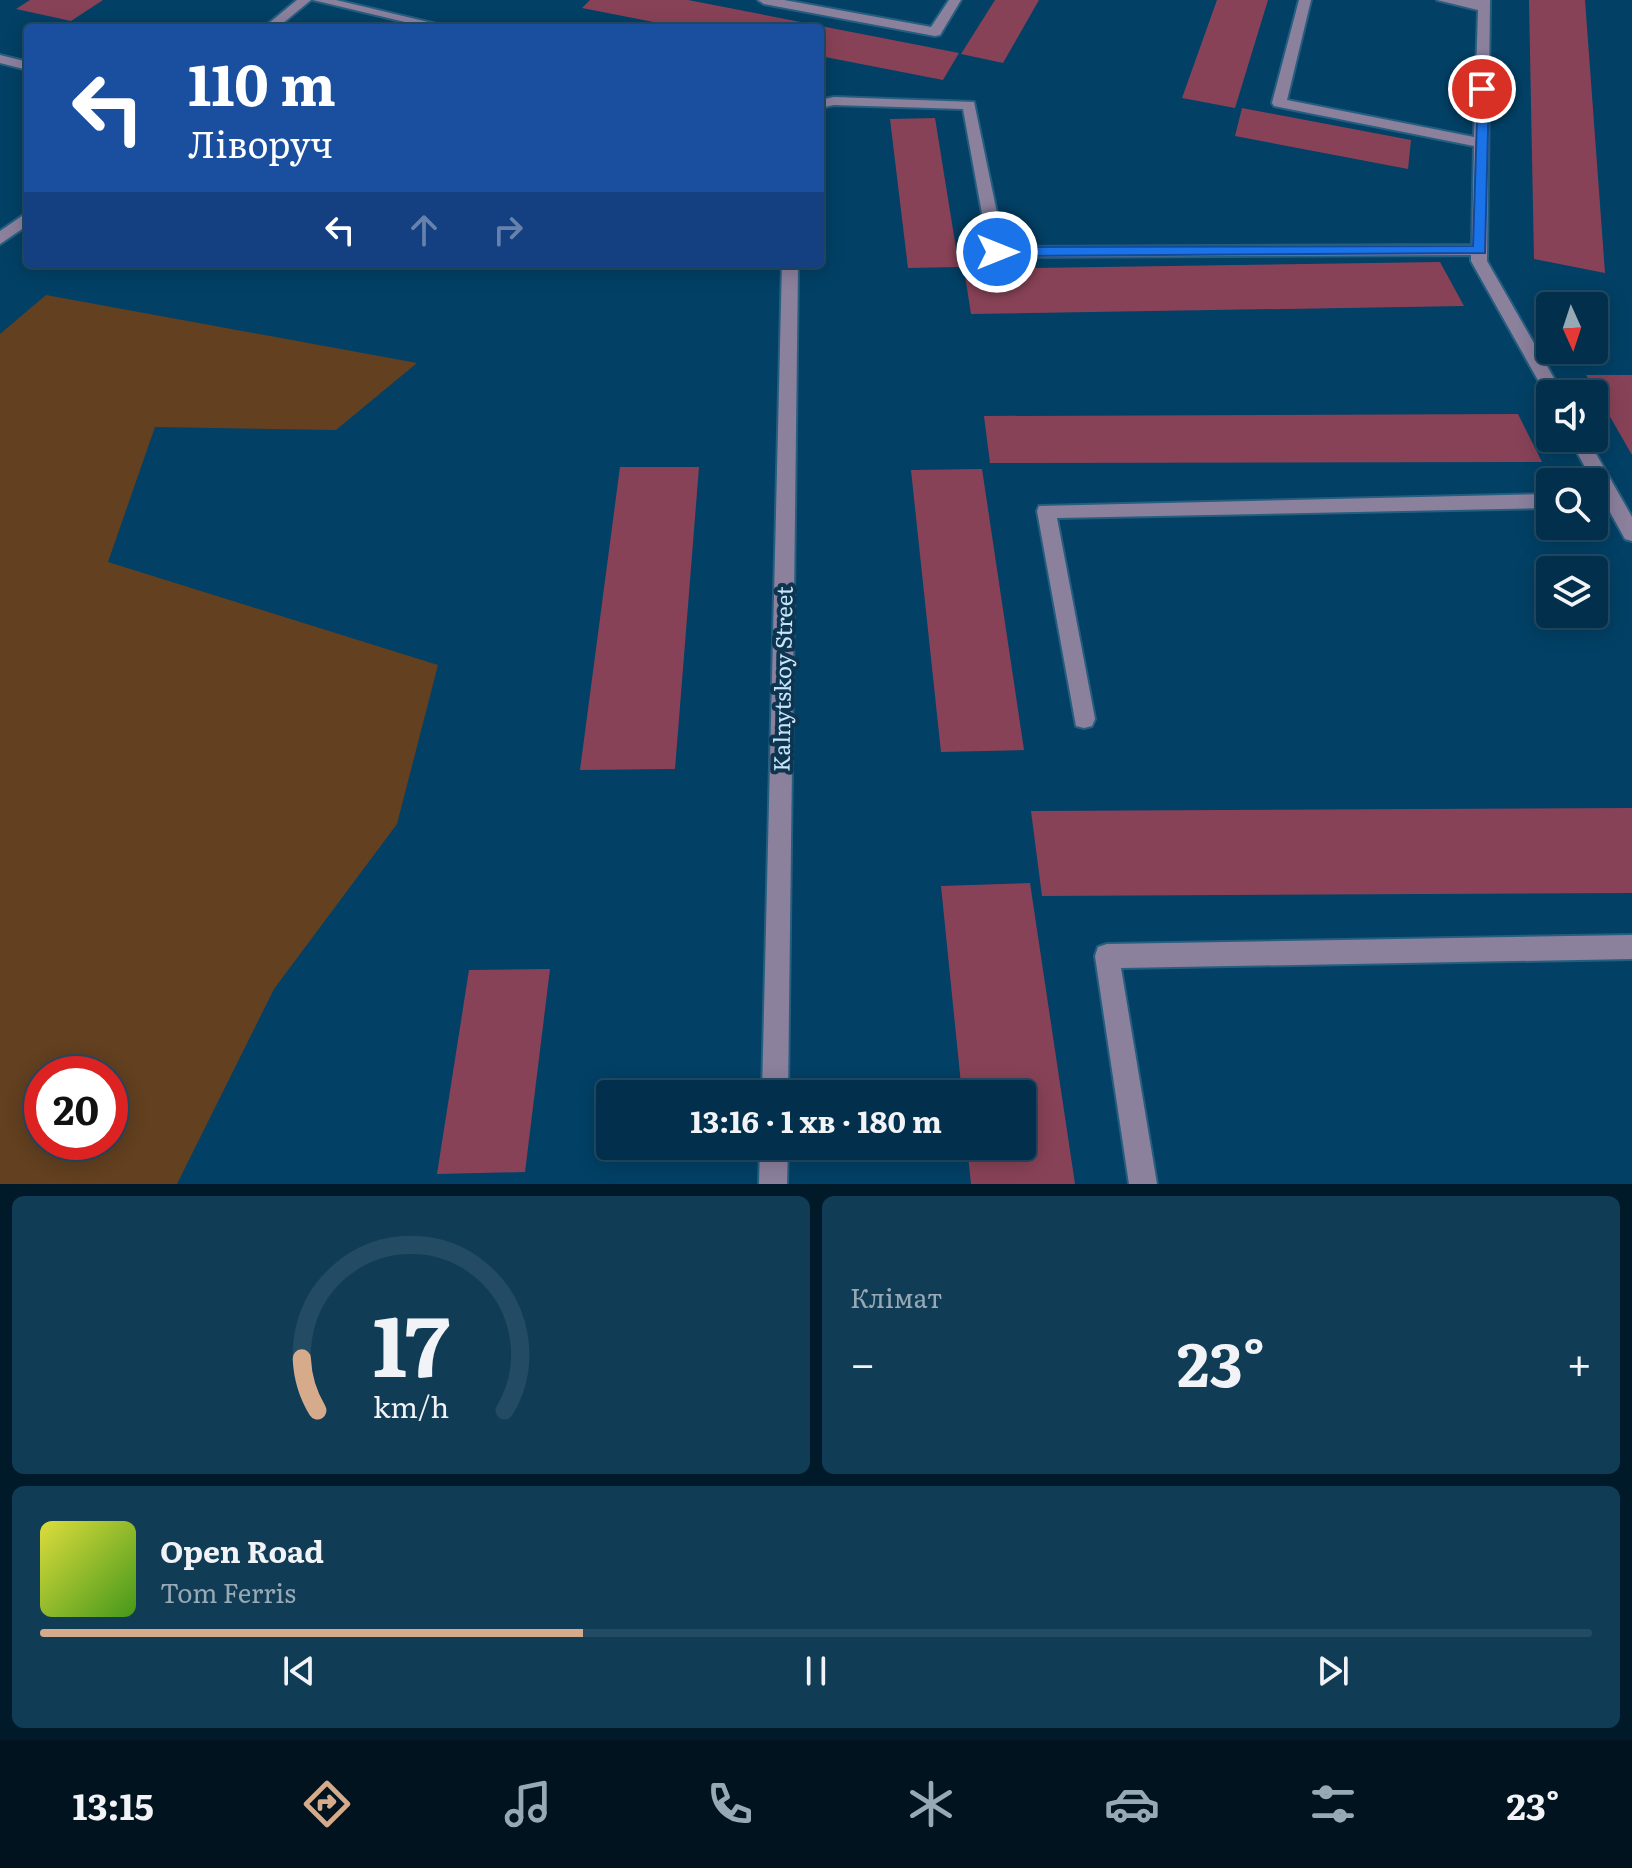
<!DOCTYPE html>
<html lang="uk">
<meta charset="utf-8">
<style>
:root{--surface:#02304c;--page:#103c56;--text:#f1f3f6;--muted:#96a9b5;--line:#234b64;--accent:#d6ab8b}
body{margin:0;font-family:Literata,serif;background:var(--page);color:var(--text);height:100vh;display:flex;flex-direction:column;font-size:30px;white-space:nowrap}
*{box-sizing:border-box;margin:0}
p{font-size:26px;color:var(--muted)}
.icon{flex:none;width:44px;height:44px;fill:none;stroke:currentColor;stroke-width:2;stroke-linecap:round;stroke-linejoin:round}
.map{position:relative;height:1184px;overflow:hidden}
.panel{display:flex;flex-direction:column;gap:12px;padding:12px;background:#011a2a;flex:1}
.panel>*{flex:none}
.banner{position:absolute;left:24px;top:24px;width:800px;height:244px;border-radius:8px;box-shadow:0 4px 20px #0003,0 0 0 2px var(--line);background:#1a4fa0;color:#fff;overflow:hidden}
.needle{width:52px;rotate:177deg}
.buttons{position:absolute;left:1536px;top:292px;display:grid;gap:16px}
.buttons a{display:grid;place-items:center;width:72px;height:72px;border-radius:8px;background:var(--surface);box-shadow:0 4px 20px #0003,0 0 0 2px var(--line);font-size:40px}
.speed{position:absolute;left:24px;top:1056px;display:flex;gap:16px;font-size:40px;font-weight:700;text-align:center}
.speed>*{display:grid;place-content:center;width:104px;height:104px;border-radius:50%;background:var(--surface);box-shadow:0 4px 20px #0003,0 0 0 2px var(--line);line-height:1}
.speed .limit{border:12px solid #d22;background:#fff;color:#111}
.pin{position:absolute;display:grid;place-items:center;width:68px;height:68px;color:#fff;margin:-34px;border:4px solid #fff;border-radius:50%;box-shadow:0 2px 8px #0007}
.me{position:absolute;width:88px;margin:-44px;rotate:90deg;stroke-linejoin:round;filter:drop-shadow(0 0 6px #0008)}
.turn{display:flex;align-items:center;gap:28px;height:168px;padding:0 32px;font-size:36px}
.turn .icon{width:104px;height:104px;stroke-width:2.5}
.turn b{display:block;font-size:56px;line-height:68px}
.lanes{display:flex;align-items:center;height:76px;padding:0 32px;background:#0003;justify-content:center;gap:40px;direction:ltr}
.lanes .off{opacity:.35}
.big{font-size:60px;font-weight:700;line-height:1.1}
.panel .card{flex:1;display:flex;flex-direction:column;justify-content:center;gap:12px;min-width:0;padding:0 28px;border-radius:12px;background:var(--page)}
.panel .dial{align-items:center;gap:0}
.dial svg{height:208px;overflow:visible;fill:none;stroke:var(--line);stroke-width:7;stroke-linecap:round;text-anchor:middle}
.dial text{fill:var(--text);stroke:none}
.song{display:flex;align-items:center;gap:24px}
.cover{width:96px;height:96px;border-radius:12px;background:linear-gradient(135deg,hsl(60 70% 55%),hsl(100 70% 35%))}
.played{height:8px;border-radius:4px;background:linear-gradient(90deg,var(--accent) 35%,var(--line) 35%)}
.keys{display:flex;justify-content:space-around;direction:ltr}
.heat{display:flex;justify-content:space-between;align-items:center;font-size:44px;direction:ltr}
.panel .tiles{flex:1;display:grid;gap:12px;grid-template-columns:1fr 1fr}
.card:last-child{grid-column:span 2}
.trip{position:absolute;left:596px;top:1080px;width:440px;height:80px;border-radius:8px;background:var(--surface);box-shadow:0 4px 20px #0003,0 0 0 2px var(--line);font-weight:700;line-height:80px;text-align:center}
.tab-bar{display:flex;height:128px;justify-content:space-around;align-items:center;background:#01131e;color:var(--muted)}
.tab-bar .icon{width:56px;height:56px}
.tab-bar .selected{color:var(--accent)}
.tab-bar b{font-size:36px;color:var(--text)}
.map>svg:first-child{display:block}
.green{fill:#624020;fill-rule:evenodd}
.building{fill:#884257}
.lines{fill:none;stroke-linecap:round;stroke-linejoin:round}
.minor-casing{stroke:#265e80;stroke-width:4}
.minor{fill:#8c819d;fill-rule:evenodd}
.route{fill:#1a73e8;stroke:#114b97;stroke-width:2}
.labels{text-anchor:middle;stroke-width:8;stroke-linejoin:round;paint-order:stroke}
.street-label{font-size:22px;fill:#c8e4fa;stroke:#0e354f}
</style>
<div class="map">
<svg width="1632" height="1184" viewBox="0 0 1632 1184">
<rect width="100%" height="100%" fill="#024065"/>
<path class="green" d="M46,295L417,363L336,430L155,427L108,562L438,665L397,824L274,989L177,1184H0V334ZM42,1074H110V1142H42Z"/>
<g class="building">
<polygon points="30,0 103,0 71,21 16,9"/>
<polygon points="590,0 688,0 959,53 943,80 820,56 820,28 684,28 582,8"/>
<polygon points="995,0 1039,0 1003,63 961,54"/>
<polygon points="1217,0 1268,0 1235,108 1182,98"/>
<polygon points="1529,0 1585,0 1605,273 1534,259"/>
<polygon points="1242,108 1411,140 1408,169 1235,136"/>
<polygon points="935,118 959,267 908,268 890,119"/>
<polygon points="1440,262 1464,306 971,314 964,269"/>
<polygon points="1586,375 1632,375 1632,455"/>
<polygon points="1518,414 1542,462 990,463 984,416"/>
<polygon points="620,467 699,467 675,769 580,770"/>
<polygon points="982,469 1024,750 941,752 911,470"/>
<polygon points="1632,808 1632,893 1042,896 1031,811"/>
<polygon points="1030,883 1075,1184 971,1184 967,1146 1022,1146 1022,1094 962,1094 941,886"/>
<polygon points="550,969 525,1172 437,1174 469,970"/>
</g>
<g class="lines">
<defs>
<g id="minor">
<polygon points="297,0 311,0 277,28 263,28"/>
<polygon points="313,0 336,0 453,28 430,28"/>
<polygon points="758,0 784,0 931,27 949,0 961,0 940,35 935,36 764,4"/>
<polygon points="1299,0 1311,0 1287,100 1474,137 1478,10 1437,0 1490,0 1487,261 1563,394 1550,394 1548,398 1471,261 1471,255 997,257 989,252 963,109 834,105 820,108 820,100 834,97 974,102 1004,247 1472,245 1474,146 1274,106 1272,103"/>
<polygon points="0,55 28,62 28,70 0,63"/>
<polygon points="28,212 28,225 0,244 0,231"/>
<polygon points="782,264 798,264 788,1094 762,1094"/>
<polygon points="1569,438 1587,438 1632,517 1632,541 1625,539"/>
<polygon points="1550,494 1550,508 1057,518 1095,719 1092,726 1084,728 1076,726 1037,511 1039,506"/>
<polygon points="1632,935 1632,959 1121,968 1157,1184 1129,1184 1095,956 1098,947 1107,944"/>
<polygon points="760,1146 788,1146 787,1184 759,1184"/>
</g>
</defs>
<use href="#minor" class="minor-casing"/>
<use href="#minor" class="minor"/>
</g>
<polygon class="route" points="1478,86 1489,89 1485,253 997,256 989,252 997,247 1473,246"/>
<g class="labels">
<g class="street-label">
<text transform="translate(783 679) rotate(-89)" y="8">Kalnytskoy Street</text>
</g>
</g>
</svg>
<div class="buttons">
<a><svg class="needle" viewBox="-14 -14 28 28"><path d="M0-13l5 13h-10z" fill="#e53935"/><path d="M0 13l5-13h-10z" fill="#96a9b5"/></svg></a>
<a><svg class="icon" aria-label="sound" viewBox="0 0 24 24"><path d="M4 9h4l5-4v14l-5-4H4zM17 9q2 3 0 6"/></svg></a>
<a><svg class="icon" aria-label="search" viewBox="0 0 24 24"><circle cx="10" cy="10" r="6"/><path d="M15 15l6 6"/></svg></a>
<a><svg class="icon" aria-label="layers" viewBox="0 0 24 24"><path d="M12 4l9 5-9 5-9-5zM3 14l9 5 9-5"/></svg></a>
</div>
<div class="speed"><div class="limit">20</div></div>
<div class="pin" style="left:1482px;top:89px;background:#d93025"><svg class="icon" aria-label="arrive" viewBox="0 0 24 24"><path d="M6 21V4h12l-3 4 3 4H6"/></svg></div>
<svg class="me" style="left:997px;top:252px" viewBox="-20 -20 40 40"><circle r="17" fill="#1a73e8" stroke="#fff" stroke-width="3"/><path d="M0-11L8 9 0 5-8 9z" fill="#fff"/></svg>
<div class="trip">13:16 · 1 хв · 180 m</div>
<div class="banner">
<div class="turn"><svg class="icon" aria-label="left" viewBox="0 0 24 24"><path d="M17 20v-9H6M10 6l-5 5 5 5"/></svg><div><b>110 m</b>Ліворуч</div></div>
<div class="lanes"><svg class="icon" aria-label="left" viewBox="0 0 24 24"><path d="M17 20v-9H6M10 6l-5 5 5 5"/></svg><svg class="icon off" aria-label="ahead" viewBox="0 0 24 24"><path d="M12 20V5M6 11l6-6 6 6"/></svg><svg class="icon off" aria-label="right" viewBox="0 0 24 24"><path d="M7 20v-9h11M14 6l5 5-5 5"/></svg></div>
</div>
</div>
<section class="panel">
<div class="tiles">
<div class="card dial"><svg viewBox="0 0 100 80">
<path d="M14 69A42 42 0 1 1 86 69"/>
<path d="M14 69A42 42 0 0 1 8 49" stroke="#d6ab8b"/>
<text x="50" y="56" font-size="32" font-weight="700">17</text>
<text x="50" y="72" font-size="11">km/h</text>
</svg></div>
<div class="card"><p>Клімат</p>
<div class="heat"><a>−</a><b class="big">23°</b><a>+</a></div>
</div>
<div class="card">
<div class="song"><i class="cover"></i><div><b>Open Road</b><p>Tom Ferris</p></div></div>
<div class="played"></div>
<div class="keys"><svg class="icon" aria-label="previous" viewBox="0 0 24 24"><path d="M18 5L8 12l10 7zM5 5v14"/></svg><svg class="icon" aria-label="pause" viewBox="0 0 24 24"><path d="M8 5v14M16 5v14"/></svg><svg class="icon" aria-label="next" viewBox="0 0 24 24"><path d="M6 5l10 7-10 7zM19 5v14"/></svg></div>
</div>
</div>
</section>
<nav class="tab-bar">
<b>13:15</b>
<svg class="icon selected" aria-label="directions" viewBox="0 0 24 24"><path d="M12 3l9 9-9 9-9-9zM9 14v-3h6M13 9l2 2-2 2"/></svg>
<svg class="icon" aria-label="music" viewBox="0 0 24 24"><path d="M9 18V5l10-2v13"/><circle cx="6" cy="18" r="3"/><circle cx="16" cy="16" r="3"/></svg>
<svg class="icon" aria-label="phone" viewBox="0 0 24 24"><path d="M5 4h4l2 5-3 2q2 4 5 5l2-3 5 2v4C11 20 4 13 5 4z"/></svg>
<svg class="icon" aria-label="climate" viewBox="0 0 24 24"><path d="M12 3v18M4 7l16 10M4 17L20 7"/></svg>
<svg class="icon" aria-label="car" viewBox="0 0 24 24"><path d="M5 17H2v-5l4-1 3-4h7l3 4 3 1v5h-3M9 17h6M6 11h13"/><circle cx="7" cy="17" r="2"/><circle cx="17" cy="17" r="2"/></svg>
<svg class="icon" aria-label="filters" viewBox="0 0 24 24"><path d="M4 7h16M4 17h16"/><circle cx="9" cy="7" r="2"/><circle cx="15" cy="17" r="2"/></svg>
<b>23°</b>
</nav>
